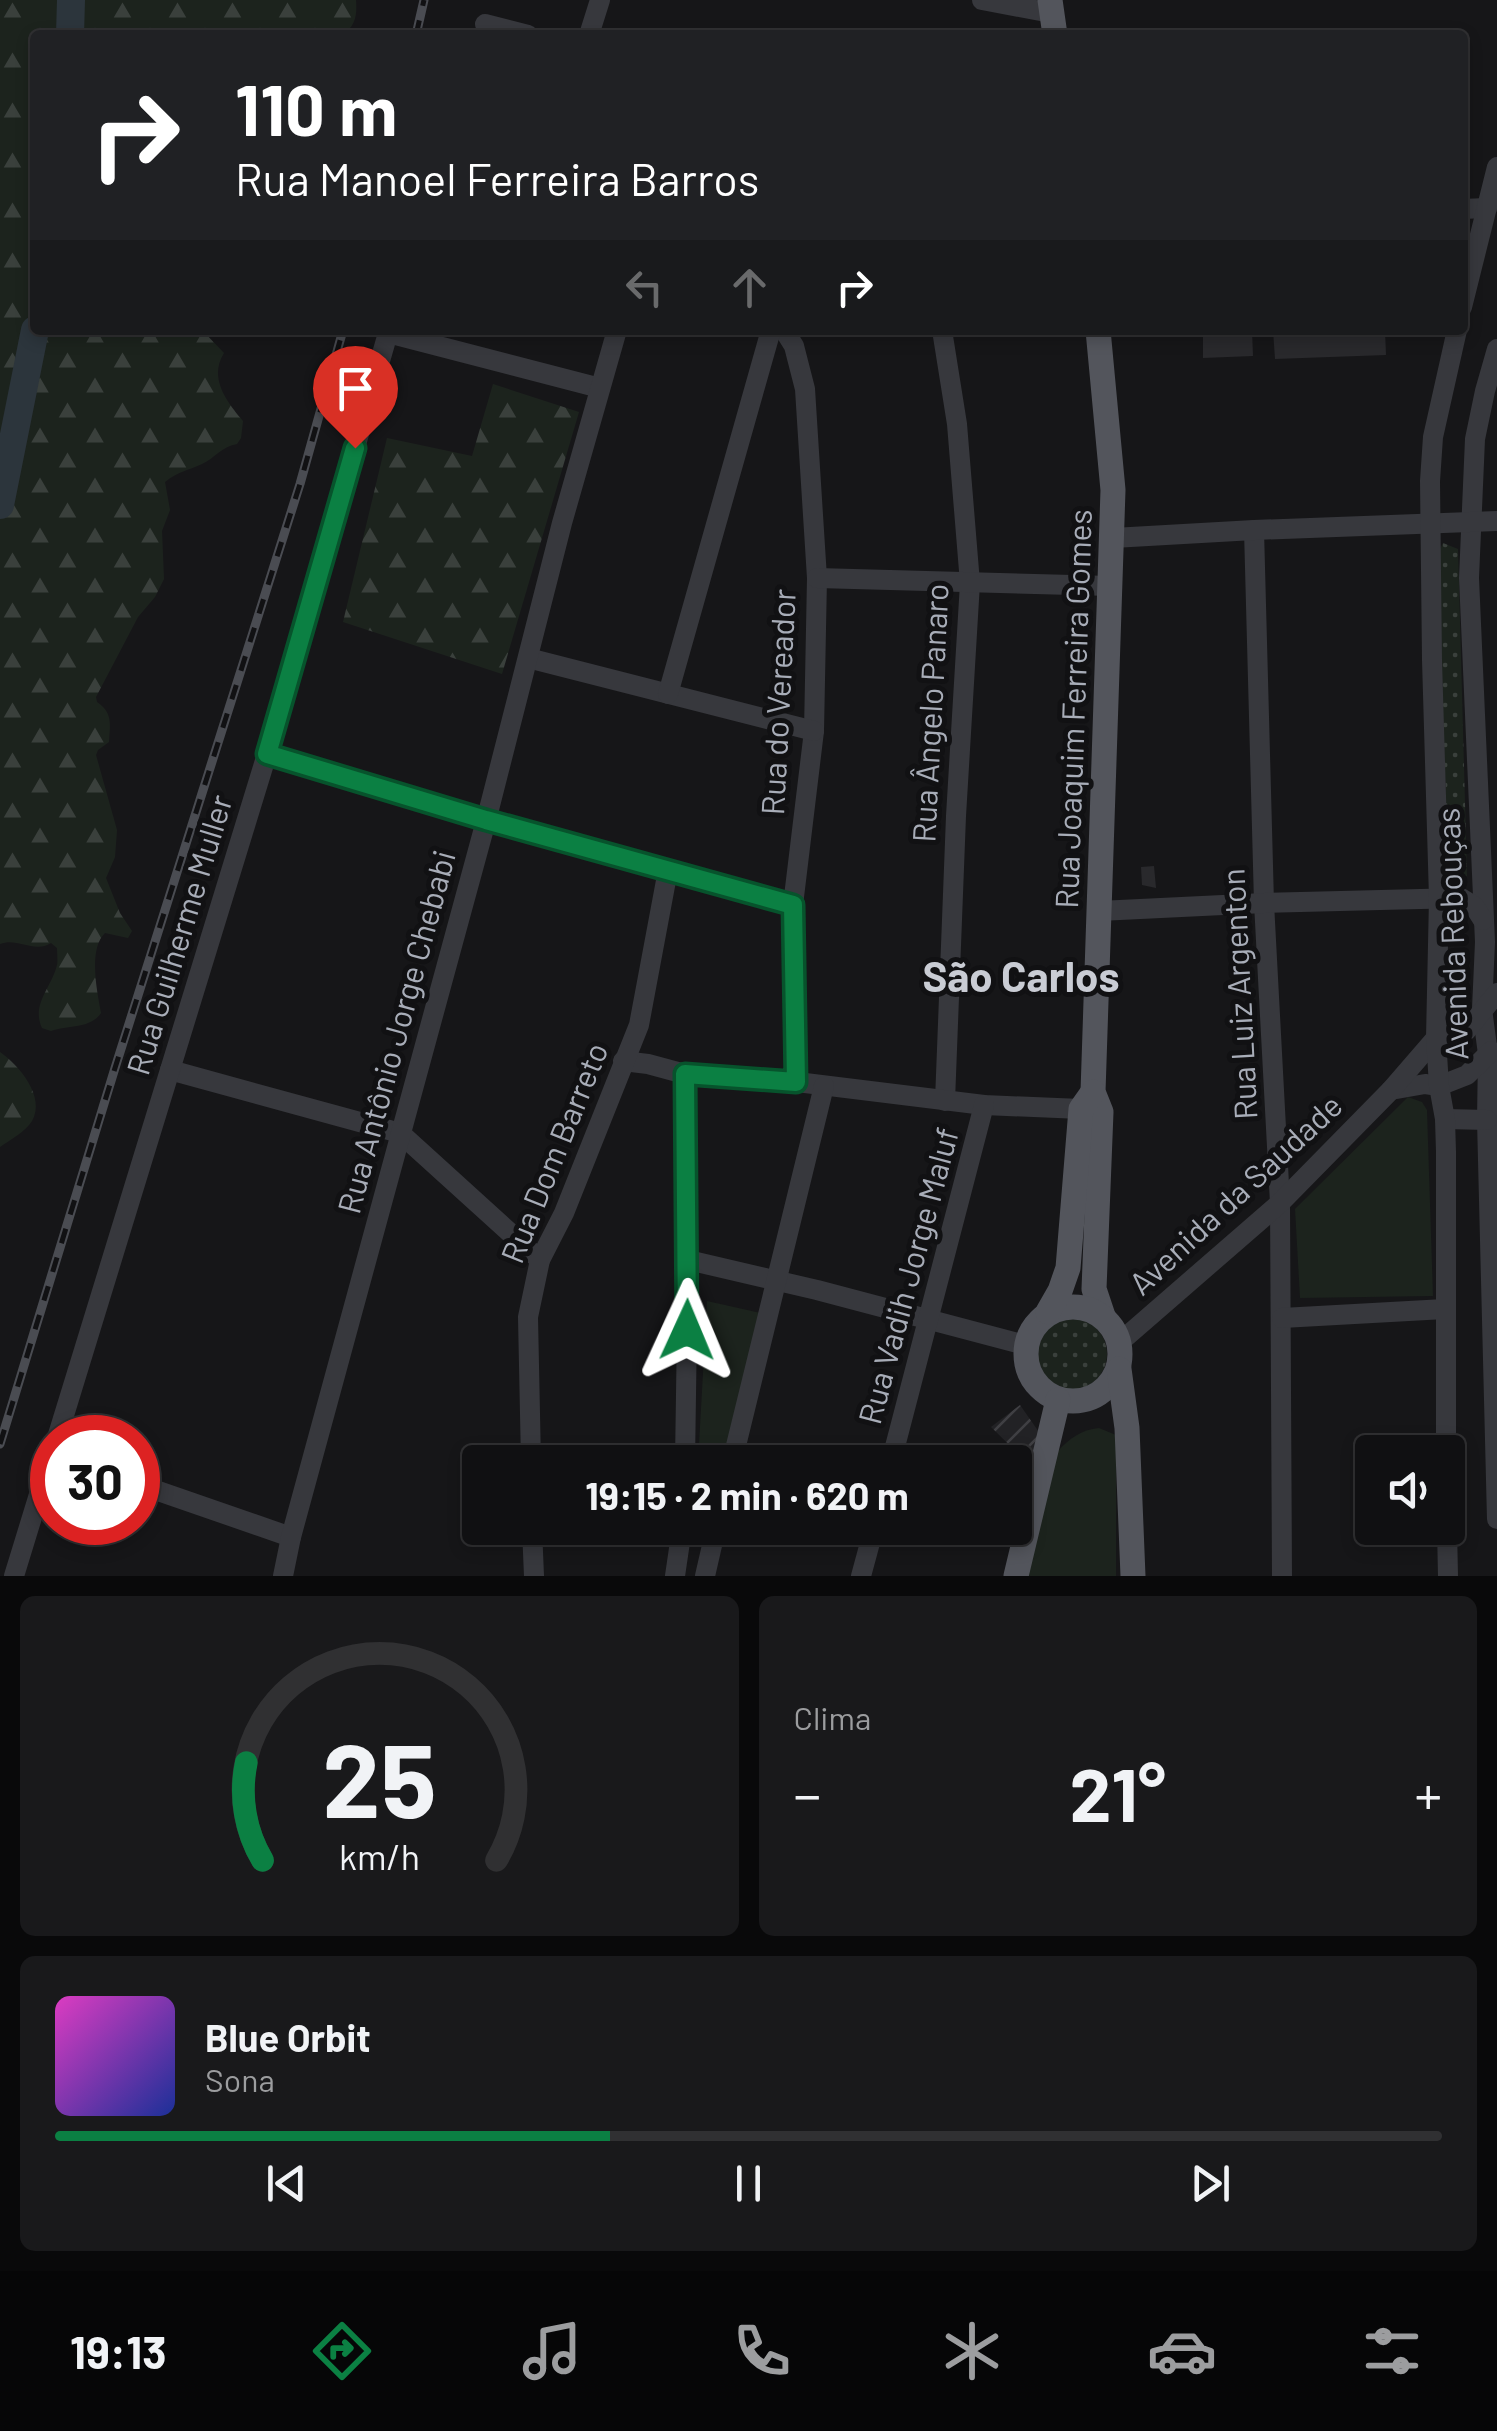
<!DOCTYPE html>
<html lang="pt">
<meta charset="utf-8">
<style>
:root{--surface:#101012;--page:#19191b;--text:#f1f3f6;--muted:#9c9d9f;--line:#303032;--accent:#0b8043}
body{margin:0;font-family:Barlow,sans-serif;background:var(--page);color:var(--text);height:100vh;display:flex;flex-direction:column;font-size:38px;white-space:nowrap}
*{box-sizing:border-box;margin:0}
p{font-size:32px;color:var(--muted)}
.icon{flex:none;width:55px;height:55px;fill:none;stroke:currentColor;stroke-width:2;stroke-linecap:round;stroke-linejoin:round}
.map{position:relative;height:1576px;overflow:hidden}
.details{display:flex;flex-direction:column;gap:20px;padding:20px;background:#09090a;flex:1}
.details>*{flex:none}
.banner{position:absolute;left:30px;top:30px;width:1438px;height:305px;border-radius:10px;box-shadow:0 5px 15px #0003,0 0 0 2px var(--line);background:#202124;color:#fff;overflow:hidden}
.controls{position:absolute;left:1355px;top:1435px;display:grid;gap:20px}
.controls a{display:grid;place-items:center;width:110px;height:110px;border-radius:10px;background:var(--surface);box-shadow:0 5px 15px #0003,0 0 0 2px var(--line);font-size:50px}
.speed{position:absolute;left:30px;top:1415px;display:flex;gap:20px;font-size:50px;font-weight:700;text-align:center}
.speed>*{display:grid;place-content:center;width:130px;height:130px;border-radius:50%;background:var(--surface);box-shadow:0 5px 15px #0003,0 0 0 2px var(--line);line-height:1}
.speed .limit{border:15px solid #d22;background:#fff;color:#111}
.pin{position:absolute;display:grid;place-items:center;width:85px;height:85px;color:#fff;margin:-102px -42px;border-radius:50% 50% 50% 0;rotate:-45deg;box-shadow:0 0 10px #0007}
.pin .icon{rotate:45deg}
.me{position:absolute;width:110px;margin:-55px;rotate:1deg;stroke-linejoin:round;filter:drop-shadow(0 0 8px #0008)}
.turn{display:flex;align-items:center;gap:35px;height:210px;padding:0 40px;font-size:45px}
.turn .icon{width:130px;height:130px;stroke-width:2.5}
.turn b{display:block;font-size:70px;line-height:85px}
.lanes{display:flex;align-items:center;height:95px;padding:0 40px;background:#0003;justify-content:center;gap:50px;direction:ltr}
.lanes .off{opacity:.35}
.big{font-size:75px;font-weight:700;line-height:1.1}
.details .tile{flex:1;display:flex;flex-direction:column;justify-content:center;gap:15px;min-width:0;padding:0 35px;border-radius:15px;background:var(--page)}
.details .dial{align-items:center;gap:0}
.dial svg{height:260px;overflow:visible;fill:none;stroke:var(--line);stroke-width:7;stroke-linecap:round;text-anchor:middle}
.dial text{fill:var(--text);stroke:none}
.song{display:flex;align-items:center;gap:30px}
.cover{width:120px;height:120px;border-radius:15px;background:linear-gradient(135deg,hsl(310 70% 55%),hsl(230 70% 35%))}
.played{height:10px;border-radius:5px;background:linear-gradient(90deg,var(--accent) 40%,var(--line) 40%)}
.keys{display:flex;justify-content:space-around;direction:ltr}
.heat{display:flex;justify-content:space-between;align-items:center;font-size:55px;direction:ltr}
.details .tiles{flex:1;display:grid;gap:20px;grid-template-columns:1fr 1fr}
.tile:last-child{grid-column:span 2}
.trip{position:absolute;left:462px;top:1445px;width:570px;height:100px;border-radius:10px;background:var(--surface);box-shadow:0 5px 15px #0003,0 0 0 2px var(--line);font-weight:700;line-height:100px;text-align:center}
.dock{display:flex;height:160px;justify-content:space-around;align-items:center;background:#060607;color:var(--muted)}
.dock .icon{width:70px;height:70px}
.dock .on{color:var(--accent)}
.dock b{font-size:45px;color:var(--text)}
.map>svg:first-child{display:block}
.industrial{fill:url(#industrial-furrows)}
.grass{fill:url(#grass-dots)}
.forest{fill:url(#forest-firs)}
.park{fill:#1c231d}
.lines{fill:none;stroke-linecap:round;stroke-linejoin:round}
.river{stroke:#2c353c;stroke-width:28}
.building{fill:#29292c}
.minor{stroke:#37383d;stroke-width:20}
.major{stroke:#53555c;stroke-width:25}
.rail-casing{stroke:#4a4c52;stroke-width:9}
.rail{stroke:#111113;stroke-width:5;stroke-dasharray:15;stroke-linecap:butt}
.route-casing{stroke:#07532c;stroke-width:25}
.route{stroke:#0b8043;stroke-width:18}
.labels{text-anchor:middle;stroke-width:10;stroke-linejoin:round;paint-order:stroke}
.street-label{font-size:32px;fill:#a8adb8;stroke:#111113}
.district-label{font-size:42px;font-weight:bold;fill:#c9ccd4;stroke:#111113}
</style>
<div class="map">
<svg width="1497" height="1576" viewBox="0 0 1497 1576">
<defs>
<pattern id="industrial-furrows" width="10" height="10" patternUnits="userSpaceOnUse" patternTransform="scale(2.5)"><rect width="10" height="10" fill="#222225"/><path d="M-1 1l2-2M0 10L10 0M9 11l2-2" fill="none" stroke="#3f3f43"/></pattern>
<pattern id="grass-dots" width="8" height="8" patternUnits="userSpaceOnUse" patternTransform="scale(2.5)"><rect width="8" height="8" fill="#1c231d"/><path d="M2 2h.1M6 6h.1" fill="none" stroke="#3a403c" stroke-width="1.8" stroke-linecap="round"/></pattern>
<pattern id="forest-firs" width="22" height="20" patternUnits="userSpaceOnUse" patternTransform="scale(2.5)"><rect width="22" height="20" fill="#1c231d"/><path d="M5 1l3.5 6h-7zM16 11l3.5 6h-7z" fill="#3a403c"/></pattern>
</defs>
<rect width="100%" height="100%" fill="#161618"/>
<polygon class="industrial" points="1020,1405 1041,1435 1038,1473 991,1427"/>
<g class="grass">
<polygon points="1443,543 1458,549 1467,876 1449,882 1437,555"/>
<circle cx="1071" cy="1354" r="36"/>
</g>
<g class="forest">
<path d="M0,0H356C357,15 356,26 342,35H35V330H202L224,353C208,378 227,402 243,421L241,438L237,444C222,446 215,458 202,464C187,471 179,471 165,482L170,510L162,531L164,579L155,597L138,617L96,697L97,702C113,713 110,724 109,742L98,750L96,755L117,830L115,857L106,878L120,913L132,931L128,938L105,933C88,949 97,991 101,1013C90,1029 68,1025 51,1031L42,1028C31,1004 52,987 57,965C58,963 57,950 57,948L51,943C34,954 18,937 0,944Z"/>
<polygon points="493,384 579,412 502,674 343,622 387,438 472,456"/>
<path d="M0,1052C19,1065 46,1097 32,1121C25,1132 10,1140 0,1147Z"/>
</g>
<g class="park">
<polygon points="1408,1097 1422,1102 1427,1110 1433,1296 1300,1298 1295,1209"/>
<polygon points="707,1301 765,1314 723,1462 698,1462"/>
<path d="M1099,1428L1116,1435V1576H1027L1058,1451C1070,1438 1081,1430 1099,1428Z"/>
</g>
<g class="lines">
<g class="river">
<polyline points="70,35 71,0"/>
<polyline points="0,505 35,330"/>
</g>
</g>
<g class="building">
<polygon points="1203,330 1252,330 1253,356 1203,358"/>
<polygon points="1273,330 1385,330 1386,355 1275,359"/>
<polygon points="1154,866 1156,888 1142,885 1141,867"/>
</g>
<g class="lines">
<g class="minor">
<polyline points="982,0 1051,13"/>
<polyline points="485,24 528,35"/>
<polyline points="589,35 600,0"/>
<polyline points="1462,209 1487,208"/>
<polyline points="1462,307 1497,167"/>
<polyline points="784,330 794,346 805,389 817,578 814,731 793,905 797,1082"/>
<polyline points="942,330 957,424 970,583 956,816 945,1101"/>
<polyline points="1497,349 1485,391 1475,439 1469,578 1485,942 1482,1009 1488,1054 1487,1120 1497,1519"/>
<polyline points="1254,530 1264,903 1280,1203 1282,1576"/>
<polyline points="1113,538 1254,530 1497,521"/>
<polyline points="817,578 1110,586"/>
<polyline points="528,658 814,731"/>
<polyline points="668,694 771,330"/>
<polyline points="267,754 486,821 793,905"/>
<polyline points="1099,911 1264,903 1461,898 1474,906 1483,920"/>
<polyline points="623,1061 648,1064 685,1074 797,1082 984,1105 1081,1109"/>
<polyline points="170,1070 400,1133 540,1260"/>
<polyline points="685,1074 688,1260 685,1462"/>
<polyline points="1391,1090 1425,1084 1439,1086 1467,1075 1491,1051"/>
<polyline points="1445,1119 1487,1120"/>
<polyline points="688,1260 817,1290 1025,1345"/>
<polyline points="1282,1318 1445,1309"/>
<polyline points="1120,1342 1280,1203 1391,1090 1436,1038 1466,1031 1497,993"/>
<polyline points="57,1438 267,754 388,333 600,388"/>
<polyline points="1446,1452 1446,1152 1445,1119 1439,1086 1436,1038 1439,898 1432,660 1430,481 1433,437 1457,330"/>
<polyline points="531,1462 528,1317 540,1260 564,1213 639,1025 668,870"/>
<polyline points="732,1462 824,1086"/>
<polyline points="891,1462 984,1105"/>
<polyline points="138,1484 291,1537"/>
<polyline points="532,1528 534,1576"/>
<polyline points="1447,1528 1448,1576"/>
<polyline points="14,1576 52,1452"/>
<polyline points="283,1576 291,1537 486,821 562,523 617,330"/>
<polyline points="675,1576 682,1528"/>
<polyline points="705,1576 716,1528"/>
<polyline points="861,1576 874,1528"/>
</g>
<g class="major">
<polyline points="1050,0 1055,35"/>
<polyline points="1098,330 1113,490 1093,1092 1101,1112 1094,1289 1103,1316"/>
<circle cx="1073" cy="1354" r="47"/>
<polyline points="1048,1312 1060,1291 1068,1268 1081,1109 1093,1092"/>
<polyline points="1119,1369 1127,1428 1133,1576"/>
<polyline points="1016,1576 1058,1400"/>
</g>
<defs>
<g id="rail">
<polyline points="416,35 424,0"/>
<polyline points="0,1444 115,1068 300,484 343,330"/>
</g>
</defs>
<use href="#rail" class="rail-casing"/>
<use href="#rail" class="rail"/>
</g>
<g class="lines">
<defs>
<polyline id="route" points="355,448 267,754 486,820 793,905 796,1082 685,1074 687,1330"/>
</defs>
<use href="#route" class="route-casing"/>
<use href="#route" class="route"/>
</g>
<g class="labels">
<g class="street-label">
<text transform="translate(779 702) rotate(-87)" y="11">Rua do Vereador</text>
<text transform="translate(1074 709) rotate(-88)" y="11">Rua Joaquim Ferreira Gomes</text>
<text transform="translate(931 713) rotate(-87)" y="11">Rua Ângelo Panaro</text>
<text transform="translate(1453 934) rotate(-92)" y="11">Avenida Rebouças</text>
<text transform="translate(180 935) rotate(-73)" y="11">Rua Guilherme Muller</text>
<text transform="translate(1240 994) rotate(-93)" y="11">Rua Luiz Argenton</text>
<text transform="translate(397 1032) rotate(-75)" y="11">Rua Antônio Jorge Chebabi</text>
<text transform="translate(555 1153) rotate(-68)" y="11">Rua Dom Barreto</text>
<text transform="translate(1236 1195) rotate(-43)" y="11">Avenida da Saudade</text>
<text transform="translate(909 1276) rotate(-75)" y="11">Rua Vadih Jorge Maluf</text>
</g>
<g class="district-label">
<text x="1021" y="992">São Carlos</text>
</g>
</g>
</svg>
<div class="controls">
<a><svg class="icon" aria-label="sound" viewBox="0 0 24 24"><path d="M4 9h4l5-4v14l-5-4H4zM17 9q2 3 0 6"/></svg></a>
</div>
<div class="speed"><div class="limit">30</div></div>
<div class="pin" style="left:355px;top:448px;background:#d93025"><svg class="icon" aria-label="arrive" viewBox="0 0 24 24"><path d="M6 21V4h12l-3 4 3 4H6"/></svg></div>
<svg class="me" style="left:687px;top:1330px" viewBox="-20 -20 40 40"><path d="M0-17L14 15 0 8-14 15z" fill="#0b8043" stroke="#fff" stroke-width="4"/></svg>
<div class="trip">19:15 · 2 min · 620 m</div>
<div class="banner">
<div class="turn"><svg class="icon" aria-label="right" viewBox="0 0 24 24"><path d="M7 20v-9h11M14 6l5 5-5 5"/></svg><div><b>110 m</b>Rua Manoel Ferreira Barros</div></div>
<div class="lanes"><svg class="icon off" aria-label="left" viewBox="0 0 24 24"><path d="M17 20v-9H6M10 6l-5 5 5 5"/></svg><svg class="icon off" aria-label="ahead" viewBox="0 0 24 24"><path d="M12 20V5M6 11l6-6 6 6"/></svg><svg class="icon" aria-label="right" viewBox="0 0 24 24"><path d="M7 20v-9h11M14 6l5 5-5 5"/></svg></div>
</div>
</div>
<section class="details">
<div class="tiles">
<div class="tile dial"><svg viewBox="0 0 100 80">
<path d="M14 69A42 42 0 1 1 86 69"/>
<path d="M14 69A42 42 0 0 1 9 39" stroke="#0b8043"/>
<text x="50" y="56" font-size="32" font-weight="700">25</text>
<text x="50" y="72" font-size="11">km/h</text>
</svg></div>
<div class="tile"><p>Clima</p>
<div class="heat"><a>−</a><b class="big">21°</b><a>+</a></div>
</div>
<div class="tile">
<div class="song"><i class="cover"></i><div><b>Blue Orbit</b><p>Sona</p></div></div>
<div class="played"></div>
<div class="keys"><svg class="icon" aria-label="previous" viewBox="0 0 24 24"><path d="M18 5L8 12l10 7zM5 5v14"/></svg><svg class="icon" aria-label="pause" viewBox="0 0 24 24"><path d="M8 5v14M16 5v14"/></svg><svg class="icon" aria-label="next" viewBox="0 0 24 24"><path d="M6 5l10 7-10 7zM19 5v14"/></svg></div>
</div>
</div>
</section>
<nav class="dock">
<b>19:13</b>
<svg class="icon on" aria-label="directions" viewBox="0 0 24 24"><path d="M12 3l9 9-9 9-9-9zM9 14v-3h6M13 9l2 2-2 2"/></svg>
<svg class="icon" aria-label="music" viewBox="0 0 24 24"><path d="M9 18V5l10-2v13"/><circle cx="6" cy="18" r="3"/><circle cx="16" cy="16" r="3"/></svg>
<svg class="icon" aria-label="phone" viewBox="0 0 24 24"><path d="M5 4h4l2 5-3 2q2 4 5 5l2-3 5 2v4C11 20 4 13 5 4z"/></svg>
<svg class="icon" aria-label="climate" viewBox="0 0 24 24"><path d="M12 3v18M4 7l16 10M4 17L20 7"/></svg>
<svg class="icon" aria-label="car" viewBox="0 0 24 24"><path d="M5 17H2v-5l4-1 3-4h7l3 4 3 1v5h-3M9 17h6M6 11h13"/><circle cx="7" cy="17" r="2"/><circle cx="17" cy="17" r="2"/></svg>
<svg class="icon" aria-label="filters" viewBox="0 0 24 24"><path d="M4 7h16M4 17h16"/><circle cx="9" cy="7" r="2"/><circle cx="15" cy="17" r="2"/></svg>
</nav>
